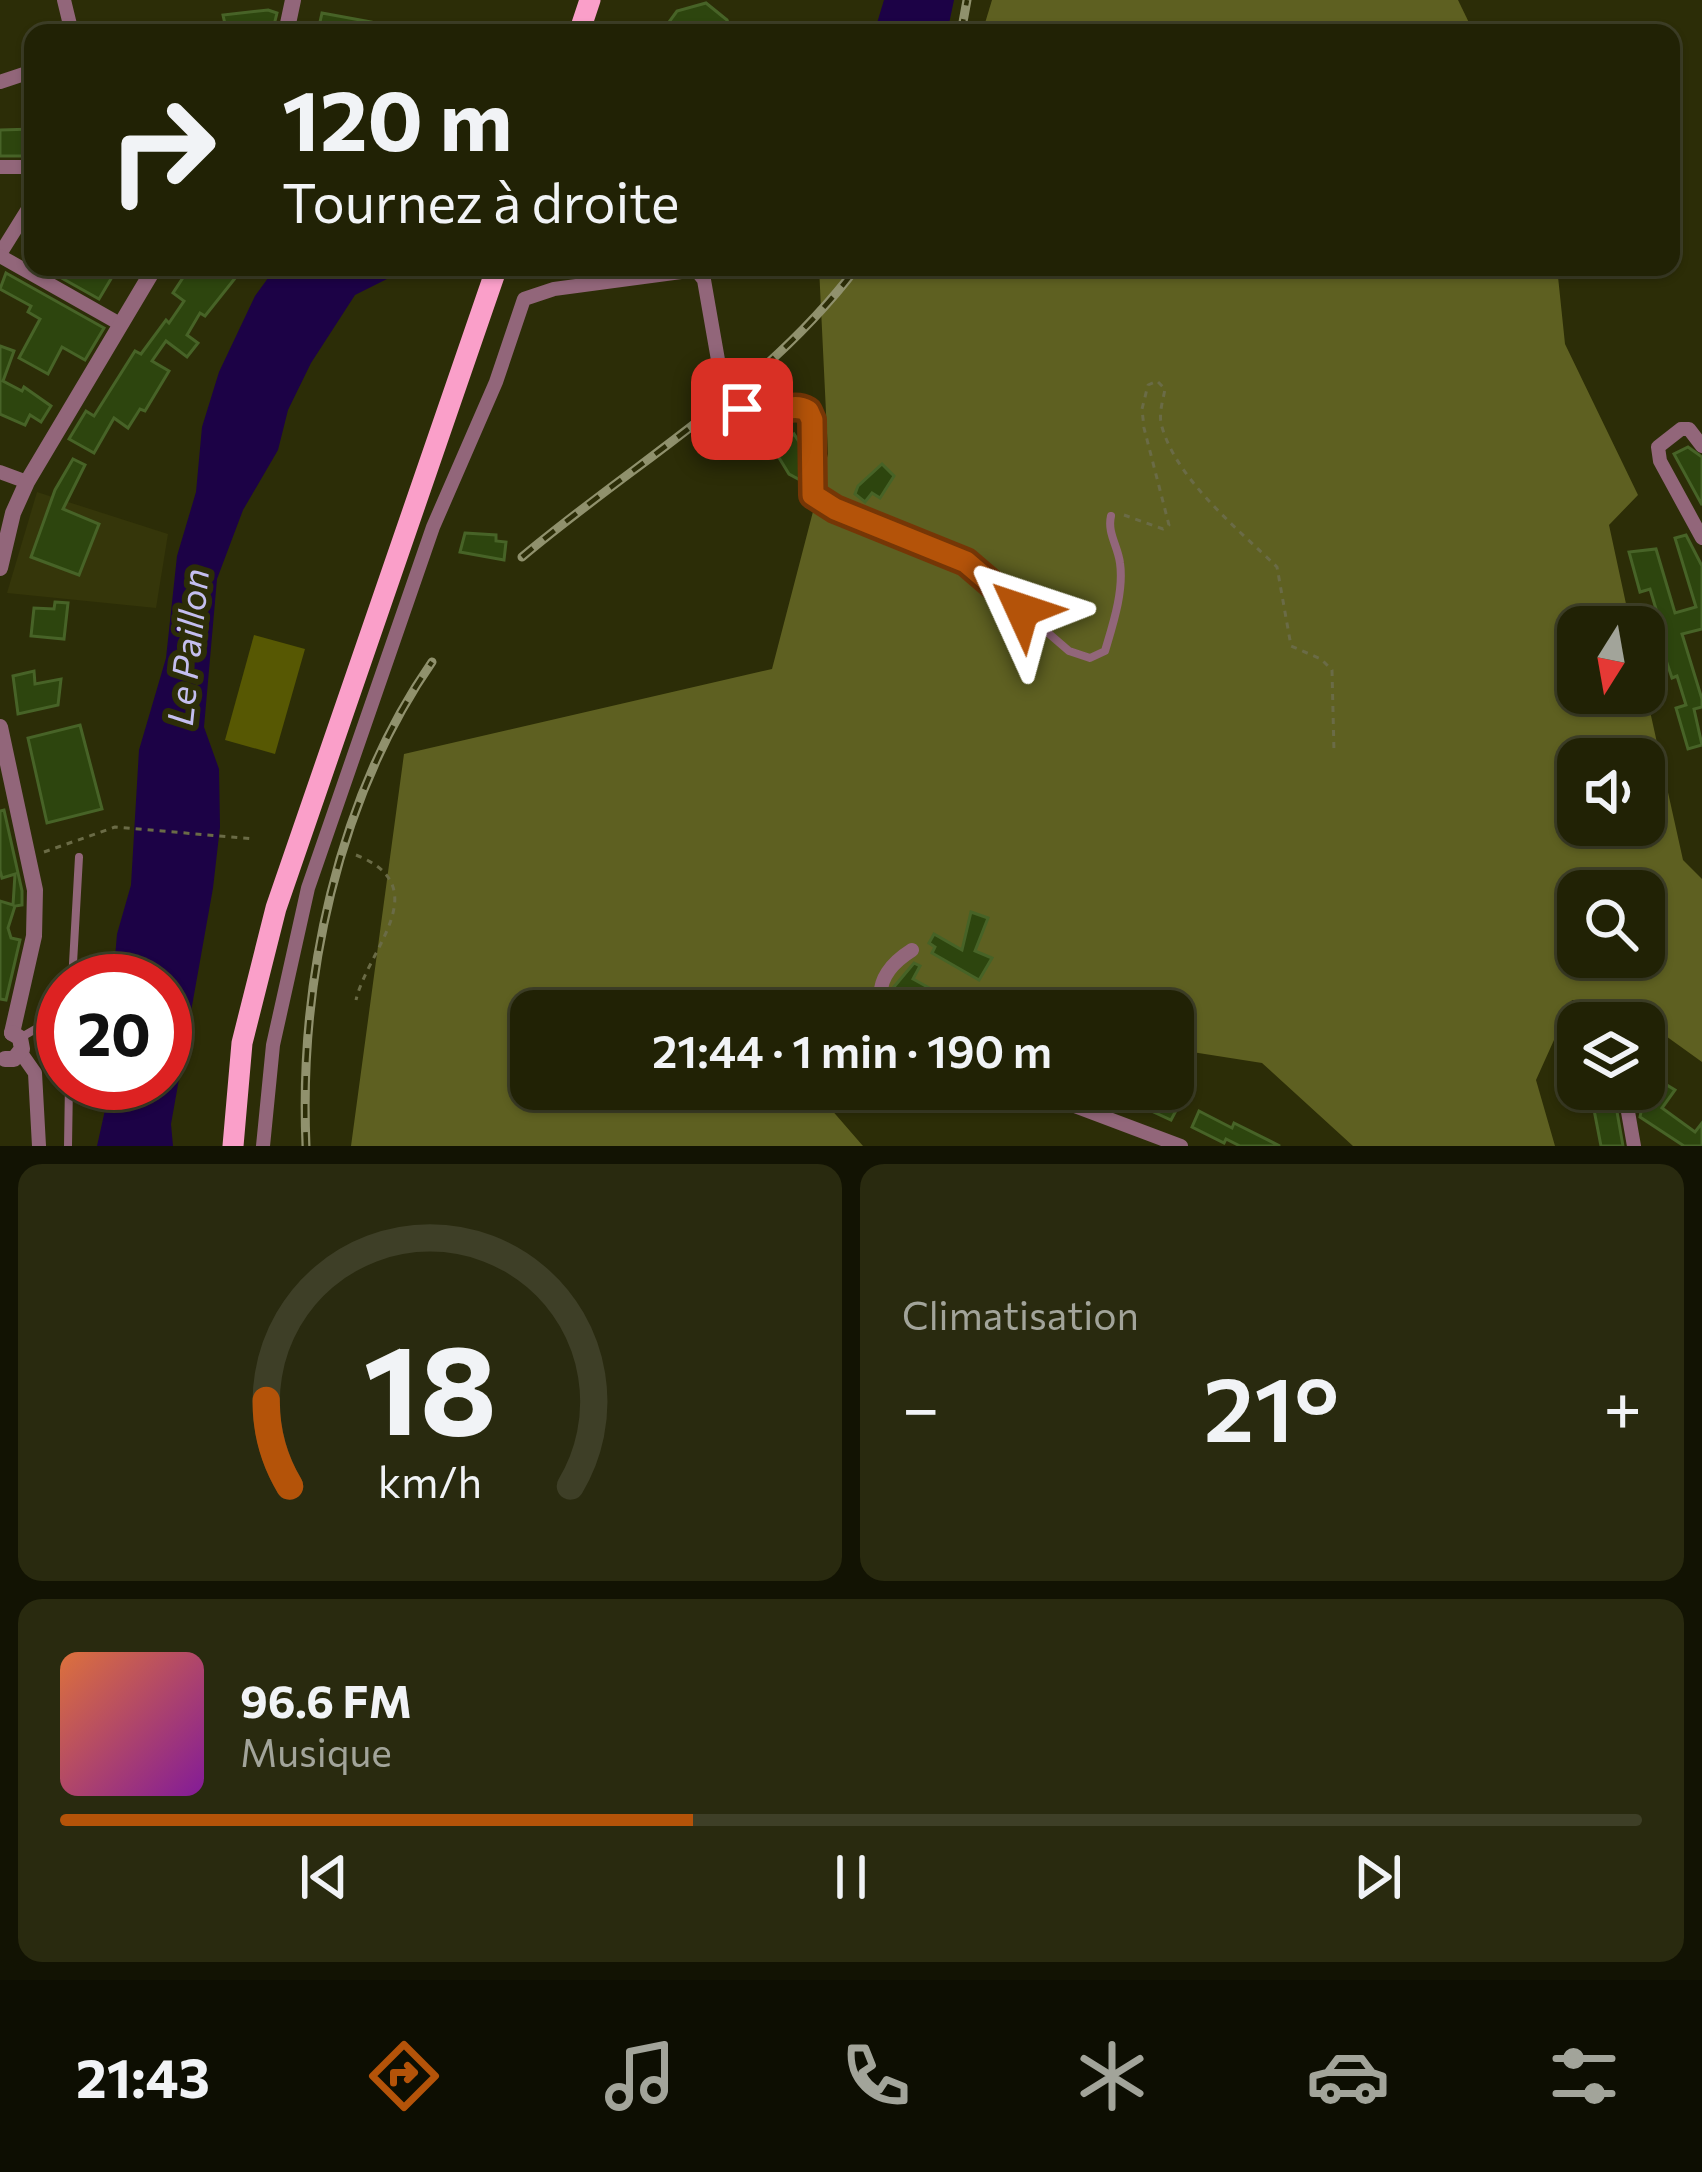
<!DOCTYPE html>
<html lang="fr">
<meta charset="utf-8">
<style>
:root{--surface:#212205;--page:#292a0f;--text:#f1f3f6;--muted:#a2a49a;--line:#3e3f27;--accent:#b45309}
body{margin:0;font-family:Commissioner,sans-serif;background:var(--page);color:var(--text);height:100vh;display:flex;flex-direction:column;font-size:45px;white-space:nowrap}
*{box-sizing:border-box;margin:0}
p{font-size:39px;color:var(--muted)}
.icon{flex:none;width:66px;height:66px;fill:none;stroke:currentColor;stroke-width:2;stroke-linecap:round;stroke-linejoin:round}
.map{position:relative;height:1146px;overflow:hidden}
.drawer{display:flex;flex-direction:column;gap:18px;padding:18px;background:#121303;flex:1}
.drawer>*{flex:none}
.hud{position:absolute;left:24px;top:24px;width:1656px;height:252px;border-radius:24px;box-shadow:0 3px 9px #0004,0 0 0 3px var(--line);background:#212205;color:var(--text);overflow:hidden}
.needle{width:78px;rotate:191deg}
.buttons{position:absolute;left:1557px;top:606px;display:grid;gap:24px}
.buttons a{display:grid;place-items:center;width:108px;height:108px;border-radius:24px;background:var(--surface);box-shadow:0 3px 9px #0004,0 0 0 3px var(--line);font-size:60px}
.speed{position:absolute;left:36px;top:954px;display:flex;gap:24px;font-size:60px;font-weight:700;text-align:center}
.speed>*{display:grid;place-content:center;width:156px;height:156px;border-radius:50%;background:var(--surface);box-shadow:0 3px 9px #0004,0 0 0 3px var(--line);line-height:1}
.speed .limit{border:18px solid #d22;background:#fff;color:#111}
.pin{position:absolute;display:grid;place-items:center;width:102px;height:102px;color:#fff;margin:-51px;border-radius:24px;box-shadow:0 6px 18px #0006}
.me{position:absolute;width:132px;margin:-66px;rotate:312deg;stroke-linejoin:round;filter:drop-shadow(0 0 9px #0008)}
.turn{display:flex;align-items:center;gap:42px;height:252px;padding:0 60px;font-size:54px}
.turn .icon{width:156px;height:156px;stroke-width:2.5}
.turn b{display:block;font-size:84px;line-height:102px}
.big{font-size:90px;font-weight:600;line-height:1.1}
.drawer .tile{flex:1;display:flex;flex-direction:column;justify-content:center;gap:18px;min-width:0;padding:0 42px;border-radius:24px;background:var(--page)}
.drawer .dial{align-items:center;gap:0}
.dial svg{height:312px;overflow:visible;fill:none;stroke:var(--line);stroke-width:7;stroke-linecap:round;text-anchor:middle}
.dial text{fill:var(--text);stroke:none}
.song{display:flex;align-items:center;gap:36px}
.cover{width:144px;height:144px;border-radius:18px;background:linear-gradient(135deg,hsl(20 70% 55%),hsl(290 70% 35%))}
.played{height:12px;border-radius:6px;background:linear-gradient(90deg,var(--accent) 40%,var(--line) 40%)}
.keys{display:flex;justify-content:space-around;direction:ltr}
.heat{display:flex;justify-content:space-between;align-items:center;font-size:66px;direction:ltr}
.drawer .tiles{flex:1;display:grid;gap:18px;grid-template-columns:1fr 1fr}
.tile:last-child{grid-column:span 2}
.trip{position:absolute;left:510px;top:990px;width:684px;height:120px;border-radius:24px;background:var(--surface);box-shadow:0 3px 9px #0004,0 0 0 3px var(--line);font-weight:600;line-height:120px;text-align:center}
.tab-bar{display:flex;height:192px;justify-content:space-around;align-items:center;background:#0d0e02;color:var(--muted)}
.tab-bar .icon{width:84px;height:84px}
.tab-bar .selected{color:var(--accent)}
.tab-bar b{font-size:54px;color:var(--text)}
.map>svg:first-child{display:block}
.built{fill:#35360a}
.green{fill:#575803}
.forest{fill:#5e6021;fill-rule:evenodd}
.water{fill:#1c0246}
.building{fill:#2d450e;stroke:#476327;stroke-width:3}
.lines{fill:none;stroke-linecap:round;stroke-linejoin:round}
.path{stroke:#6a6b46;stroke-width:3;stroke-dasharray:6 6;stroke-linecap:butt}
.service{stroke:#92667a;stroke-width:8}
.minor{stroke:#92667a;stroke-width:14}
.tertiary{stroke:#92667a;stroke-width:16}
.primary{stroke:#fa9fc9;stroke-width:21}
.rail-casing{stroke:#90916d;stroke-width:9}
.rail{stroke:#2c2d07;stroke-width:4.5;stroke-dasharray:14;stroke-linecap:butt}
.route-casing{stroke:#753606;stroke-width:30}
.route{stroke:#b45309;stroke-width:21}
.labels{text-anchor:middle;stroke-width:12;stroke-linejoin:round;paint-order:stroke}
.water-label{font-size:36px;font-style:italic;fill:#c4beef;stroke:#2c2d07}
</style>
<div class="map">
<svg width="1702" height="1146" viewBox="0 0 1702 1146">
<rect width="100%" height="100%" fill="#2c2d07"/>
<polygon class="built" points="37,492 168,534 156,608 7,593"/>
<polygon class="green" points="254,635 305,649 275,754 225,740"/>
<g class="forest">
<polygon points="992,0 1458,0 1474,33 982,33"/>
<path d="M819,267H1557L1565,344L1638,495L1609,525L1631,627H1578V693H1644V684L1683,860L1702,879V1062L1620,1003L1572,1000L1536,1080L1555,1146H1353L1262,1063L1173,1049V1011H937L871,1001L867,1011H531V1089H837L830,1108L863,1146H351L404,754L772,669L828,454ZM1578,759H1644V825H1578ZM1578,891H1644V957H1578Z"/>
</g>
<g class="water">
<polygon points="884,0 954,0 947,33 874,33"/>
<polygon points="276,267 411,267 355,295 311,363 288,410 278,450 243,510 217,579 204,727 219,769 220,827 213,888 171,1124 173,1146 97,1146 111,1083 165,1083 165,981 113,981 117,934 131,885 139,750 166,658 177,556 196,492 202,427 219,372 255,296"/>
</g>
<g class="building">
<polygon points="706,3 727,20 732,33 661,33 677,11"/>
<polygon points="268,10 277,13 274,25 265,23 263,33 227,33 223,15"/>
<polygon points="322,13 371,22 369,33 318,31"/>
<polygon points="33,129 33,156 0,156 0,130"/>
<polygon points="42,267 118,267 99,299"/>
<polygon points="190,267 244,267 205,316 200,313 187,335 198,343 187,357 166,341 152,361 169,371 145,411 140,409 128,428 114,418 94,453 69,439 86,411 94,416 135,351 141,354 166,320 169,323 184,301 173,293"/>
<polygon points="6,273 104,328 85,360 62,347 48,374 19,358 40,319 28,312 31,306 0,289"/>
<polygon points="0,346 14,351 3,381 22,391 24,387 51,406 41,422 30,415 25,425 0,414"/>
<polygon points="784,433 788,439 794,434 803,448 802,481 789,474 770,443"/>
<polygon points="1688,447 1702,457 1702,505 1674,454"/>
<polygon points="73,459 85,465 63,509 99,524 79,575 31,557 55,490"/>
<polygon points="882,464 894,476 880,498 872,493 865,502 855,494 858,486"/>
<polygon points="465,533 496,535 496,541 506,542 504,560 460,552"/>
<polygon points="1686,535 1702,566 1702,629 1682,634 1702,699 1702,707 1694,709 1702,745 1688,749 1676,708 1686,705 1677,676 1672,678 1666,660 1661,662 1648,611 1656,609 1650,589 1640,592 1629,552 1656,549 1675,613 1696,607 1675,538"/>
<polygon points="55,602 68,603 64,639 31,636 34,608 54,609"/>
<polygon points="34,671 35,684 61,679 58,705 18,714 13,676"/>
<polygon points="80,725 102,809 47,823 28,738"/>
<polygon points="4,810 22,891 22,905 15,906 8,928 11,938 20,940 6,1000 0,999 0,901 13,905 15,874 2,878 0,870 0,811"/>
<polygon points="971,912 988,918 975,951 992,958 979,980 932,953 935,947 929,943 934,934 962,950"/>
<polygon points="914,963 920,966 913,979 971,1011 930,1011 893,988"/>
<polygon points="1657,1079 1675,1090 1662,1108 1695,1132 1702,1123 1702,1146 1684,1146 1640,1117 1644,1097"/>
<polygon points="1104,1089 1157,1089 1155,1094 1179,1105 1171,1120"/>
<polygon points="1590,1089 1613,1089 1623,1146 1601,1146"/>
<polygon points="1199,1111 1232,1128 1234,1123 1280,1146 1240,1146 1226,1139 1224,1143 1192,1127"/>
</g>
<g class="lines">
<g class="path">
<path d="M1124,515L1163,529L1169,525L1144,428L1142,409L1148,385L1157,381L1165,389C1163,401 1158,414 1162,427C1177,480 1239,530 1277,567L1291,646L1321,659L1332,670L1334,752"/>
<polyline points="44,852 115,827 255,839"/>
<path d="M356,855C437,887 368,949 356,1000"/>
</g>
<g class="service">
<path d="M752,418L792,407L808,411L812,420L810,490L820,501L966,562L1069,651L1090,658L1105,651C1113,624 1124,591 1120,563C1118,546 1107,533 1111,516"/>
<polyline points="72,981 79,857"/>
<polyline points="20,1038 39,1027 63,1026"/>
<polyline points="68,1146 69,1083"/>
</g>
<g class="minor">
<polyline points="64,0 72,33"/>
<polyline points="0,82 33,71"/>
<polyline points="0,167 33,167"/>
<polyline points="0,254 33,201"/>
<polyline points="0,256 120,324"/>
<polyline points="1702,446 1689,429 1681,429 1658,447 1660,461 1702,538"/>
<polyline points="0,472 27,482"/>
<path d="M896,1011L882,1003C876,980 893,962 912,950"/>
<polyline points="21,1053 35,1073 39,1146"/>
<polyline points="1007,1089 1048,1096 1181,1146"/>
<polyline points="1624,1089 1634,1146"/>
<polyline points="263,1146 273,1045 308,888 433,527 496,382 524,299 554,289 696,270 704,280 721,377 751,418"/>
</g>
<g class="tertiary">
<polyline points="286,33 293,0"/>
<polyline points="0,568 13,513 27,482 155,267"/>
<polyline points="0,727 35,890 34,936 12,1033"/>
<polyline points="5,1059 14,1059 22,1049 20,1038 12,1033"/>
</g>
<g class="primary">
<polyline points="579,33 590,0"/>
<polyline points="233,1146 242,1043 276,908 497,267"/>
</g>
<defs>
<g id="rail">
<polyline points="961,33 967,0"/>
<path d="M522,557C636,461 766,388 857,267"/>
<path d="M306,1146C299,981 337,799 432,662"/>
</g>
</defs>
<use href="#rail" class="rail-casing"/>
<use href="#rail" class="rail"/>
</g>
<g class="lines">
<defs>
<path id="route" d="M742,409L751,418C771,419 789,400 808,411L812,420L813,495L835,509L966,562L1022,610"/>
</defs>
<use href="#route" class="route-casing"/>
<use href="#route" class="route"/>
</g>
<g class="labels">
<g class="water-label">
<text transform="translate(188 647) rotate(-84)" y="13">Le Paillon</text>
</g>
</g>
</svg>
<div class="buttons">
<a><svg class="needle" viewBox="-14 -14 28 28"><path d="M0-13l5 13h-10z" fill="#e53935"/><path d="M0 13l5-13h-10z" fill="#a2a49a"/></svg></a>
<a><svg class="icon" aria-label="sound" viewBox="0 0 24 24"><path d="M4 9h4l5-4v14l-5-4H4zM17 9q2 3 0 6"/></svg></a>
<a><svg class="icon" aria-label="search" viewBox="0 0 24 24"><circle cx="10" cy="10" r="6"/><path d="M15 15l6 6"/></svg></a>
<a><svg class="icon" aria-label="layers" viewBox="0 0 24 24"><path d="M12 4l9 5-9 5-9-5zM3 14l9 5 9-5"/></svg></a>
</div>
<div class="speed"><div class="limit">20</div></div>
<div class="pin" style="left:742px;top:409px;background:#d93025"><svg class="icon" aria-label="arrive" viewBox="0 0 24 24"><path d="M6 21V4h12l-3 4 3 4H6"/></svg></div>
<svg class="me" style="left:1022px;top:610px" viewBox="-20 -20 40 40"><path d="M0-17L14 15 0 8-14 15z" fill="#b45309" stroke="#fff" stroke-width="4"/></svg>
<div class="trip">21:44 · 1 min · 190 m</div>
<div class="hud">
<div class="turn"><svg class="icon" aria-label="right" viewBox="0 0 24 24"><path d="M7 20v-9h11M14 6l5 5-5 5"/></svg><div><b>120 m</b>Tournez à droite</div></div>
</div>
</div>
<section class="drawer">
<div class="tiles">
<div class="tile dial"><svg viewBox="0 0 100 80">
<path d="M14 69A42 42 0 1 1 86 69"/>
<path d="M14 69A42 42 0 0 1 8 47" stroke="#b45309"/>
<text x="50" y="56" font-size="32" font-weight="700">18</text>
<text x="50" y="72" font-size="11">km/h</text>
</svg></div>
<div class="tile"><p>Climatisation</p>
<div class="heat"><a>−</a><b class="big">21°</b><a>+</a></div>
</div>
<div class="tile">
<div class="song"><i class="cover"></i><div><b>96.6 FM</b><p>Musique</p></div></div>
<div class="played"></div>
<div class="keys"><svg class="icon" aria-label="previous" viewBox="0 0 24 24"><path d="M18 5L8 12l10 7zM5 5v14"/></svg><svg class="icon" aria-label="pause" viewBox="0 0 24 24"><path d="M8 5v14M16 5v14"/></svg><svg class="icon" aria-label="next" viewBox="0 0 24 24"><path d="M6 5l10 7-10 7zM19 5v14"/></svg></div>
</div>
</div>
</section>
<nav class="tab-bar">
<b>21:43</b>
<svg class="icon selected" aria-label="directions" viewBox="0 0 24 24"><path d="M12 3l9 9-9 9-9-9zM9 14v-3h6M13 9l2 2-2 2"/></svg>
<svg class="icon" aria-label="music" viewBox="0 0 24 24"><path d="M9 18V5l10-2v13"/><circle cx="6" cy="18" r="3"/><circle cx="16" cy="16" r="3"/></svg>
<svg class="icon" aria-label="phone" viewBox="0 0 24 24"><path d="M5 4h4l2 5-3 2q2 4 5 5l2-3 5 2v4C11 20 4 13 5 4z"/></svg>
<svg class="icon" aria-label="climate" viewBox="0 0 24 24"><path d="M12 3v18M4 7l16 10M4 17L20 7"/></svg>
<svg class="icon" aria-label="car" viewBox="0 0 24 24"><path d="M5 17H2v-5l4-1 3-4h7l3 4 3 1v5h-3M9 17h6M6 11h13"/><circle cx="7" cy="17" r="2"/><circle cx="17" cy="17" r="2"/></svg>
<svg class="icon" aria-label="filters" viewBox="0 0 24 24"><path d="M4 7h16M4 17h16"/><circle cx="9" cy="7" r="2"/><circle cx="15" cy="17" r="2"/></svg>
</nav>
